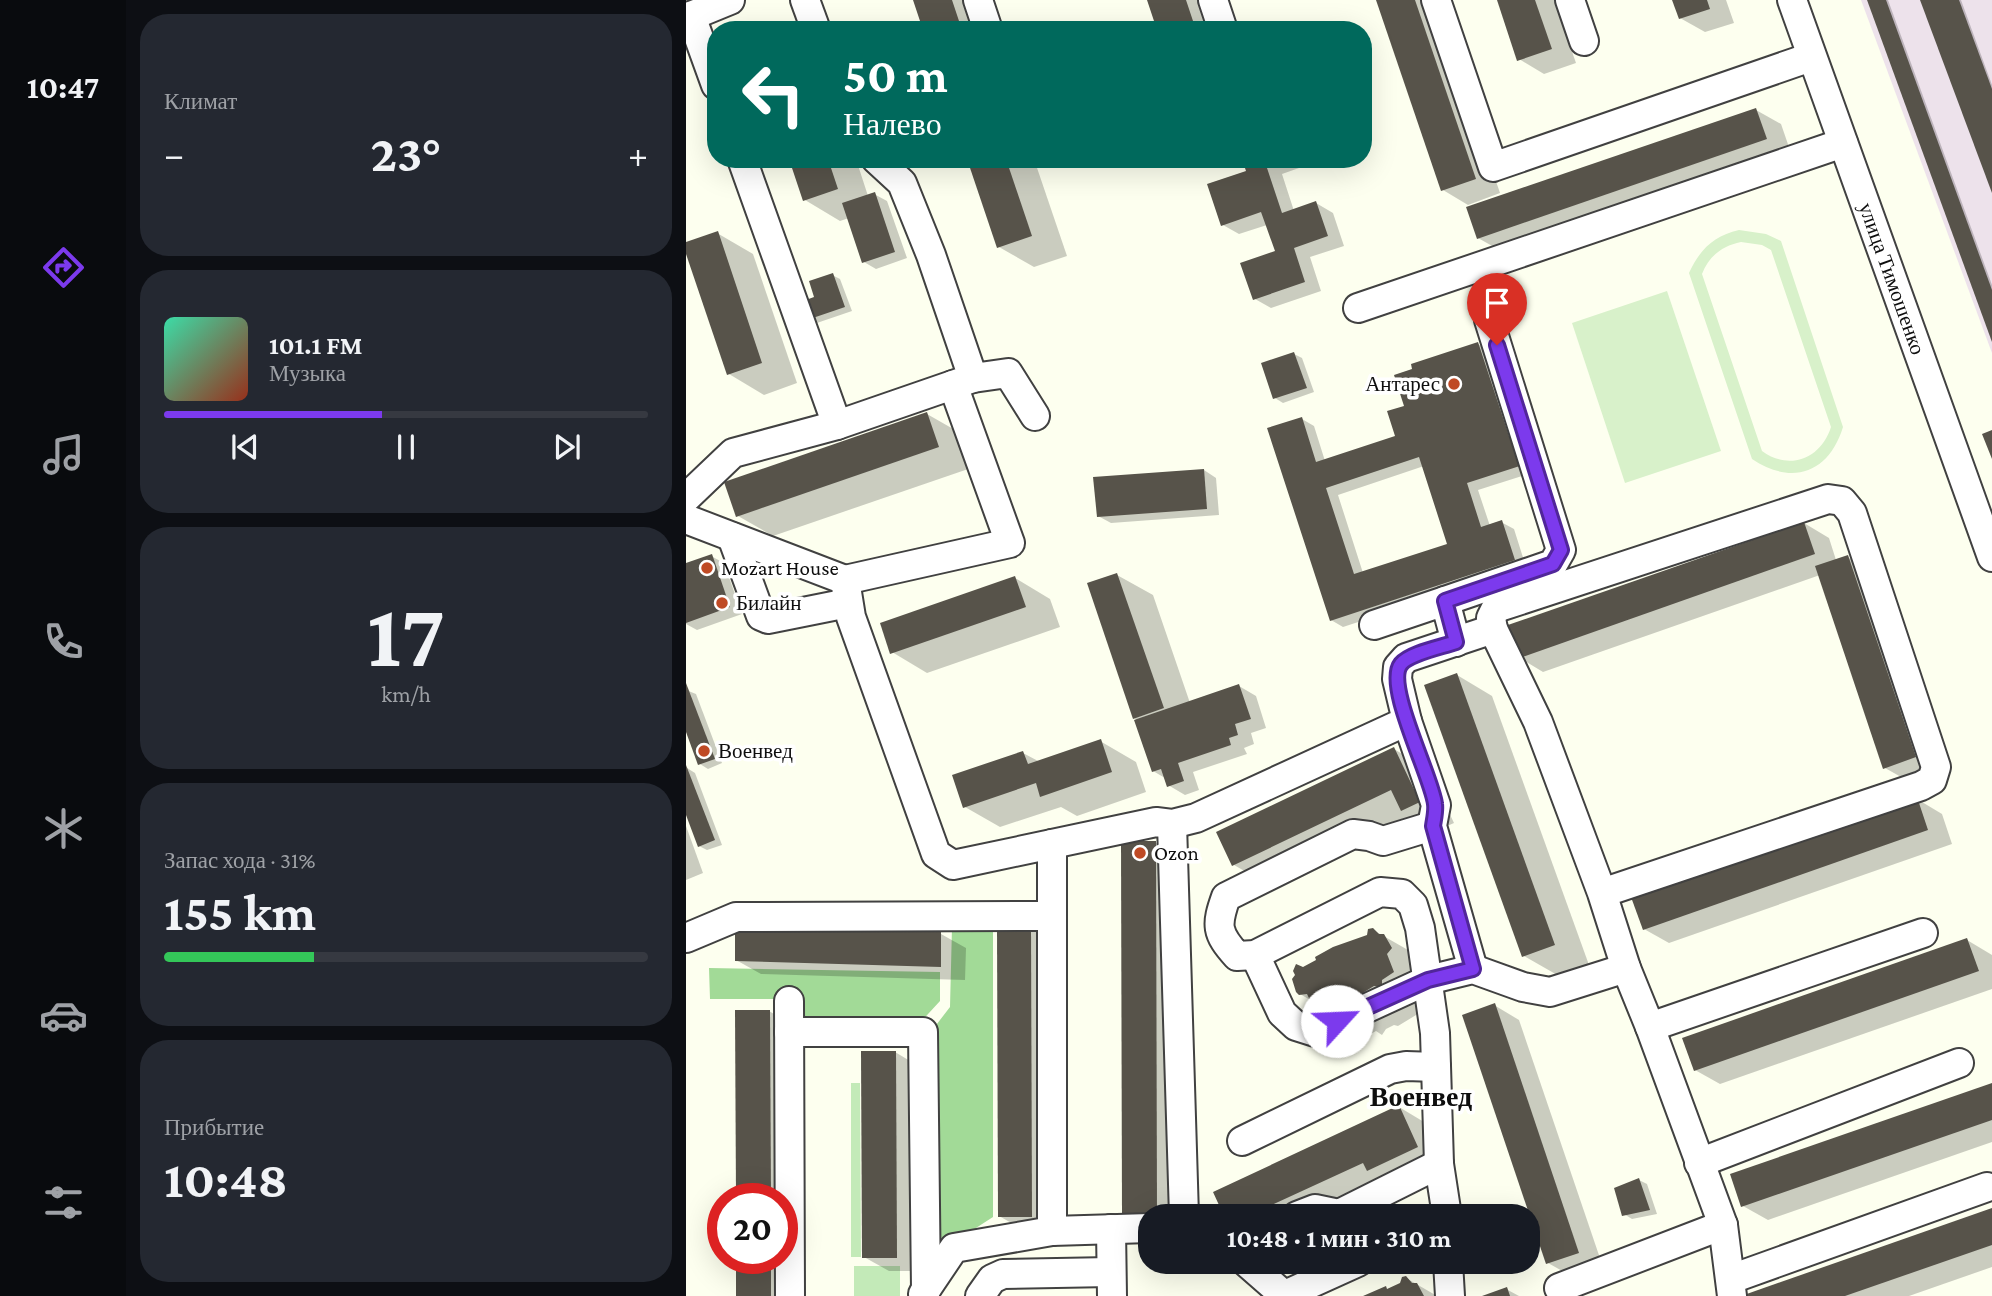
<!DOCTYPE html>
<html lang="ru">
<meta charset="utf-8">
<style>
:root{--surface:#171b24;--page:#242831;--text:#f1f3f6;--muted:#9ea1a6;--line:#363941;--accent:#7c3aed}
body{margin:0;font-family:"Crimson Pro",serif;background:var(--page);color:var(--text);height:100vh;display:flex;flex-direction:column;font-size:26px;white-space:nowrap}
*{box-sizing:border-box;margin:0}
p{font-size:23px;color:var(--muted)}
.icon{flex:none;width:38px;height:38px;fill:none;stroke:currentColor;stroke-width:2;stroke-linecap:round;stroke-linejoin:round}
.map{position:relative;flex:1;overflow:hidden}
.drawer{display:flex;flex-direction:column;gap:14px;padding:14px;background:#0d0f14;width:560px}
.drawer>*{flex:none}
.top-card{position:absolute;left:21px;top:21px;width:665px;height:147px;border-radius:28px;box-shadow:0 7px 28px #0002;background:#00695c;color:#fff;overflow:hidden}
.speed{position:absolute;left:21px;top:1183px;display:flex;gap:14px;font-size:35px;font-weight:700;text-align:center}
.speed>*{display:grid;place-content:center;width:91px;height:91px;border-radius:50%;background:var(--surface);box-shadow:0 7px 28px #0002;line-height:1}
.speed .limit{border:10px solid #d22;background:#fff;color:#111}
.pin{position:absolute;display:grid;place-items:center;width:60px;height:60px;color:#fff;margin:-72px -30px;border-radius:50% 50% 50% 0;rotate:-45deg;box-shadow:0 0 7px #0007}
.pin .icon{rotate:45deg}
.me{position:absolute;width:77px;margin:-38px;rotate:65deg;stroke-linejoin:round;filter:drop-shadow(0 0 5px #0008)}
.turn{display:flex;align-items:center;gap:24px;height:147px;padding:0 21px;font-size:32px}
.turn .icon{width:91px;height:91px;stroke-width:2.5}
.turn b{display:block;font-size:49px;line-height:60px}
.big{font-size:52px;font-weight:700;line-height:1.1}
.drawer .card{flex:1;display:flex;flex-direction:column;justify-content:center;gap:10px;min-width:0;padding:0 24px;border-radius:28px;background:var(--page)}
.drawer .dial{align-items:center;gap:0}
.dial b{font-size:91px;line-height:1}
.song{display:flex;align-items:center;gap:21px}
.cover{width:84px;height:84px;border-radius:10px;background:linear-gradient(135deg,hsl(160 70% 55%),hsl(10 70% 35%))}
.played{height:7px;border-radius:4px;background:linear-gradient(90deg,var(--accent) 45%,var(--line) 45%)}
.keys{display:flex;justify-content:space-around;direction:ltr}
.heat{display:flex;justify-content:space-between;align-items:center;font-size:38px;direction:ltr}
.charge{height:10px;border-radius:5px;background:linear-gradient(90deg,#34c759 31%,var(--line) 0)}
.trip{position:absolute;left:452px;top:1204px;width:402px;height:70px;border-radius:28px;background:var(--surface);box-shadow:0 7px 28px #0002;font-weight:700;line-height:70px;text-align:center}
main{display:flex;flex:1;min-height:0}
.menu{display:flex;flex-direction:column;width:126px;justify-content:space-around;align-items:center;background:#090b0e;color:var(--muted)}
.menu .icon{width:49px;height:49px}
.menu .active{color:var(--accent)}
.menu b{font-size:32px;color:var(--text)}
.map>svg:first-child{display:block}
.industrial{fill:#ede2eb}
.green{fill:#c3eab8}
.forest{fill:#a2da97}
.pitch{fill:#d8f1ca;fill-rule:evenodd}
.shadow{fill:#0003;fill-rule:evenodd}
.building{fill:#57534a;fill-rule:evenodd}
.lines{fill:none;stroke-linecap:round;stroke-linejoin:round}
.minor-casing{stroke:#414141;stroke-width:32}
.minor{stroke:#fff;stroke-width:28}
.route-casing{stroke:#51269a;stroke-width:18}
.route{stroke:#7c3aed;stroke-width:12}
.poi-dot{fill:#bf4a25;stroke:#fff;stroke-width:2.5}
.labels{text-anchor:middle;stroke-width:7;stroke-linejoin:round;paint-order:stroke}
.street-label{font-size:21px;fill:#0e0e0e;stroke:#fff}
.poi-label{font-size:21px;fill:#0e0e0e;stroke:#fff;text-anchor:start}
.district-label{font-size:28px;font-weight:bold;fill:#0e0e0e;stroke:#fff}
</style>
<main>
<nav class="menu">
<b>10:47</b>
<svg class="icon active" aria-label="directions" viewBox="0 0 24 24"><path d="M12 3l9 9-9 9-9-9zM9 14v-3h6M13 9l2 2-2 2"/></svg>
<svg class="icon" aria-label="music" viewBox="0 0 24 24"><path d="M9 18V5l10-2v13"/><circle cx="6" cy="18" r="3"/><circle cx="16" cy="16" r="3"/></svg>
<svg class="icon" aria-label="phone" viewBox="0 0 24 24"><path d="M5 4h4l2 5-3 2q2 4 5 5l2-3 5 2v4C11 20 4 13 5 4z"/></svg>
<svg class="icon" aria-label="climate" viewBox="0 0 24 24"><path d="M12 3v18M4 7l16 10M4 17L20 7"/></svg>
<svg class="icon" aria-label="car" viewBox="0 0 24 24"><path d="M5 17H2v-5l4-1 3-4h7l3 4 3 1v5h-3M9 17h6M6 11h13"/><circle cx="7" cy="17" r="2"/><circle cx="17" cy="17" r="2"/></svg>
<svg class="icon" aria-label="filters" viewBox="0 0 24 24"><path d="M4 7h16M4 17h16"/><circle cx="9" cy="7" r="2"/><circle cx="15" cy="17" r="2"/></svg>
</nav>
<section class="drawer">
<div class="card"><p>Климат</p>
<div class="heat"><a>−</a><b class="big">23°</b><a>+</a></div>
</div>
<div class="card">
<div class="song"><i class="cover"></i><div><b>101.1 FM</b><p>Музыка</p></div></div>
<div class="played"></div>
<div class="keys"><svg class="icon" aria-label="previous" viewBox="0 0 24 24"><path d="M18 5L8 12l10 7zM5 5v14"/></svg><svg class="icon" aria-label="pause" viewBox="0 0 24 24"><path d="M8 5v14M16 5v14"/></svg><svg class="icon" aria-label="next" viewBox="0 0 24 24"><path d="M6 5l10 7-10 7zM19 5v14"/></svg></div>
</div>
<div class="card dial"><b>17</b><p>km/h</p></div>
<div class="card"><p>Запас хода · 31%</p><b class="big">155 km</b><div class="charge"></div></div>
<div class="card"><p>Прибытие</p><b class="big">10:48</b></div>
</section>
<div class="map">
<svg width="1306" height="1296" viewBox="0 0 1306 1296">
<rect width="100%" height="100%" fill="#fdffef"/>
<polygon class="industrial" points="1175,0 1306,0 1306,353"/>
<g class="green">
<polygon points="165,1083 174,1083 175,1257 165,1257"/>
<rect x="168" y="1266" width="46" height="30"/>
</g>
<g class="forest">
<polygon points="266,927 307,927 307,1217 265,1244 246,1244 244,1033 264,1007"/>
<polygon points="23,968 254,972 254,1001 231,1026 109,1026 108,999 24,999"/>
</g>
<g class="pitch">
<path d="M1053,230L1080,234L1095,241L1157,427C1143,473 1106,486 1066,459L1003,273C1014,249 1028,236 1053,230ZM1055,242L1076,245L1085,250L1145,427C1135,459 1103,471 1076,451L1016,274C1023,256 1036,246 1055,242Z"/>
<polygon points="981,291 1035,451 939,483 886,323"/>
</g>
<g class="shadow">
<polygon points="228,0 286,0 303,30 239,30"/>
<polygon points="463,0 519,0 529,30 473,30"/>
<polygon points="692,0 748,0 814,193 782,205 757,190"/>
<polygon points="813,0 868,0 890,63 858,74 833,59"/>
<polygon points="988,0 1040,0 1048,23 1019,32 994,18"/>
<polygon points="1183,0 1202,0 1306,285 1306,337"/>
<polygon points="1236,0 1275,0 1306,85 1306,189"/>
<polygon points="1070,110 1095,124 1105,153 817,252 792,238"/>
<polygon points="105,159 170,159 182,196 188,194 201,201 221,258 190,269 178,262 163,218 154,221 119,200"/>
<polygon points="283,159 348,159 381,256 348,267 313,247"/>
<polygon points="558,159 629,159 630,162 596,174 608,211 630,203 647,213 658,246 624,257 635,291 585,308 569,299 591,252 581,225 553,234 537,225 562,172"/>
<polygon points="31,233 67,254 111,383 78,395 43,374 0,249 0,244"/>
<polygon points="146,275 154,279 166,311 125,325 130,298"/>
<path d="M792,344L804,351L855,470L792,490L804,526L815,522L828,529L840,567L657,627L645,620L616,419L628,426L639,461L711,437L720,407ZM738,466L763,545L677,573L652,495Z"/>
<polygon points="608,354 616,358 628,392 597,403 589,398"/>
<polygon points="241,414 276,434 288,467 87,536 52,516"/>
<polygon points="518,470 530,478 533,515 425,523 412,516"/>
<polygon points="1118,523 1143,538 1150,560 1161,557 1186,571 1254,772 1224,782 1199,768 1134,575 857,672 832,657"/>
<polygon points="25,556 38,563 56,614 11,630 0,624 0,565"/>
<polygon points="431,575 467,595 504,703 553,686 570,696 580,728 565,733 568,744 558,748 561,754 507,772 513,790 499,795 482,785 479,778 467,771 453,721 448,718"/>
<polygon points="329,578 364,599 374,627 241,673 206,652"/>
<polygon points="771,675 806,696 903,965 873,976 838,956"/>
<polygon points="0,690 10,694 36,763 22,769 14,764 0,727"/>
<polygon points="414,741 450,762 460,792 391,816 375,807 314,827 279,807 337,753 354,762"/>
<polygon points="708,749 743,770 768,823 752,830 728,816 583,885 548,865"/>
<polygon points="1,768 9,773 36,845 21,850 13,846 0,810"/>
<polygon points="1231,799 1256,814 1266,844 983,943 958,929"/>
<polygon points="0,826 17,873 0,880"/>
<polygon points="469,842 494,857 495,1216 464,1216"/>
<polygon points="345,929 370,943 371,1230 338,1230 313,1216"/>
<polygon points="687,930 743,962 735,1012 712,1026 708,1025 700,1029 696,1035 690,1031 681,1036 629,1007 626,1001 614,994 618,968 683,936"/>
<polygon points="255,934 280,948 279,980 75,974 50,960"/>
<polygon points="1281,940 1306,955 1306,989 1034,1084 1009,1070"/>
<polygon points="808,1005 833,1020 917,1267 887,1277 862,1263"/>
<polygon points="83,1011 108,1026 109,1296 52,1296 52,1258 96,1258 96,1199 52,1199"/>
<polygon points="209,1052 234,1067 235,1271 203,1271 178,1257"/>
<polygon points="1306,1085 1306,1142 1082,1220 1057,1206"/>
<polygon points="713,1107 748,1128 767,1167 640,1216 540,1216 529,1193"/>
<polygon points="953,1180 961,1184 971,1214 946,1219 938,1214"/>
<polygon points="1306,1210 1306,1267 1223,1296 1059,1296"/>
<polygon points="720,1278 751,1296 681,1296 703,1290 715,1285"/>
<polygon points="820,1289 833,1296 800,1296"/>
</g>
<g class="building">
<polygon points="227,0 266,0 276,30 237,30"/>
<polygon points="461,0 500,0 510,30 471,30"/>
<polygon points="690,0 729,0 790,179 755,191"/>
<polygon points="811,0 849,0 866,49 831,61"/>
<polygon points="986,0 1021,0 1024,9 993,19"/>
<polygon points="1181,0 1200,0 1306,290 1306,342"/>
<polygon points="1234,0 1273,0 1306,89 1306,193"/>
<polygon points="1070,108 1081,139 791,239 780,207"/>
<polygon points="103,159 142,159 152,189 117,201"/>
<polygon points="281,159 320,159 346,236 311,248"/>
<polygon points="556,159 595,159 580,165 596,213 630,201 642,236 608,248 619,282 567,300 554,263 589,251 575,212 535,226 521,184 560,171"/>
<polygon points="189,192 209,252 176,263 156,203"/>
<polygon points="32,231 76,363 41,375 0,254 0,242"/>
<polygon points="147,273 159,307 115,322 109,304 128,297 123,281"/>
<path d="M792,342L823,436L833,433L843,463L781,483L795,527L816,520L829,560L644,621L581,428L616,417L630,462L709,436L701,411L718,406L708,375L726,369L725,364ZM733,457L761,544L668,574L640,488Z"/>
<polygon points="608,352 621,388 587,399 575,363"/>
<polygon points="241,412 253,447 50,517 38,482"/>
<polygon points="1306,430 1306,459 1296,434"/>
<polygon points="518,469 521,509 411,517 407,477"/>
<polygon points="1118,522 1129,554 831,659 819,626"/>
<polygon points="26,554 44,607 0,623 0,563"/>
<polygon points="1162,555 1230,757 1197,769 1129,566"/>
<polygon points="431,573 478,708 447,719 401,583"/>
<polygon points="329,576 340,607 204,654 194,623"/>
<polygon points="771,673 869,945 836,957 738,685"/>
<polygon points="0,683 29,759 12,765 0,732"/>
<polygon points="553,684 565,719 549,724 552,735 543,738 545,745 492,763 498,781 481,787 475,769 466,772 448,720"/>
<polygon points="415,739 426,772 354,797 350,783 277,808 266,775 337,751 342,764"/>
<polygon points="708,747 734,802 715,811 705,790 546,866 530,832"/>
<polygon points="0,765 29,840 12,847 0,815"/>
<polygon points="1231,797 1242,830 957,930 945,897"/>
<polygon points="435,841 470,841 471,1215 436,1215"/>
<polygon points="49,926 255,932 255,967 49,961"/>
<polygon points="311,927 345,927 346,1217 312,1217"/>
<polygon points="687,928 693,934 698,934 706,948 701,954 708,972 696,980 696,987 688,986 665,1000 654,1003 653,1007 649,1009 644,1005 634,1011 628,1008 621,994 613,995 610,992 606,979 609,975 607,971 610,964 617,967 630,960 629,957 647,947 681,935 682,929"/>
<polygon points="1281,938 1293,971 1008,1071 996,1038"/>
<polygon points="809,1003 893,1253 860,1264 776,1015"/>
<polygon points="49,1010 84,1010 85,1199 50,1199"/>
<polygon points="175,1051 210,1051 211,1258 176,1258"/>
<polygon points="1306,1083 1306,1120 1055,1207 1044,1174"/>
<polygon points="713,1105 732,1147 681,1171 677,1163 562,1216 538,1216 527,1192"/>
<polygon points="953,1178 964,1210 936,1216 928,1188"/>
<polygon points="1306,1208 1306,1245 1159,1296 1055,1296"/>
<rect x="50" y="1258" width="35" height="38"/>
<polygon points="720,1276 726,1283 731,1283 738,1296 677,1296 700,1286 701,1289 714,1283 716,1277"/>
<polygon points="821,1287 824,1296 796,1296"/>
</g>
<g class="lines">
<defs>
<g id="minor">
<polyline points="119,0 130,30"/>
<polyline points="292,0 302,30"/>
<polyline points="527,0 537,30"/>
<polyline points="750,0 807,167 1125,57"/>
<polyline points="884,0 898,41"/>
<path id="s1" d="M1106,0L1306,557"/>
<polyline points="5,16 30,85"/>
<polyline points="0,18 44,0"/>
<polyline points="672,308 1157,143"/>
<polyline points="287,378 322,373 349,416"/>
<polyline points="151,425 287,378 245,255 216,183 190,159"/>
<polyline points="0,498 47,453 151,425 56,159"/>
<polyline points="0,519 159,580 165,617 250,854 267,865 470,822 486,824 510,818 721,721 711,679 712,667 720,658 807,629"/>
<polyline points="46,537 75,616 82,619 162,603"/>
<polyline points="159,580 324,543 267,385"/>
<polyline points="759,601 867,564 875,550 803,320"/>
<polyline points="688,625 759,601 770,642"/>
<polyline points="721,721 750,805 746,826 787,969"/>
<polyline points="486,824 498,1216"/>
<path d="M746,826L697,841L683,836L667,834L540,897C530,925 530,933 551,956L569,955L694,892L716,894L727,905L734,928L749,1033L753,1164L761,1216"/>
<polyline points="366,844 366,1231"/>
<polyline points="916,893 1235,786 1246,780 1250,767 1166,513 1156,501 1142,499 810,608 805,618 807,629 852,722 916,893 940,968 964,1027 1037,1225 1046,1296"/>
<polyline points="0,938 50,917 365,916"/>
<polyline points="569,955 596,1013 610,1026 629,1032 742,980 787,969 837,987 864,992 940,968"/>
<polyline points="103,1001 104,1296"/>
<polyline points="964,1027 1237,933"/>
<polyline points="103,1032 237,1032 240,1290"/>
<polyline points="556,1141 704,1069 720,1066 750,1067"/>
<polyline points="1013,1163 1273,1063"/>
<polyline points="611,1216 629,1209 653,1214 753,1164"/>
<polyline points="425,1229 426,1296"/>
<polyline points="560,1262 599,1296"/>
<polyline points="762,1262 764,1296"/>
<polyline points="1045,1279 1301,1187"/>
<polyline points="873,1288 1037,1225"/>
<polyline points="237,1294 268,1248 366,1231 464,1228"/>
<polyline points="599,1295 672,1262"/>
<polyline points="294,1296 306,1279 317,1274 425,1272"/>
</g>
</defs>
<use href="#minor" class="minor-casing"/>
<use href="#minor" class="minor"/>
</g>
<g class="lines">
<defs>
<path id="route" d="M651,1021L742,980L787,969L747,826C748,819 750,811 749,804C746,777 698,685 715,664C724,653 756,647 770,642L759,601L867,564L875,550L811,345"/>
</defs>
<use href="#route" class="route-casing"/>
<use href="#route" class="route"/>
</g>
<g class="poi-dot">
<circle cx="768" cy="384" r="7"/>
<circle cx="21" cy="568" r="7"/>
<circle cx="36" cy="603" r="7"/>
<circle cx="18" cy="751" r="7"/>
<circle cx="454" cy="853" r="7"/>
</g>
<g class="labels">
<g class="street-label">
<text dy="7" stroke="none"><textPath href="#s1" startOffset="296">улица Тимошенко</textPath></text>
</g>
<g class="poi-label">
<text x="754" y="391" text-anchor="end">Антарес</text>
<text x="35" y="575">Mozart House</text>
<text x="50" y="610">Билайн</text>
<text x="32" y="758">Военвед</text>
<text x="468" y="860">Ozon</text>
</g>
<g class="district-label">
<text x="735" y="1106">Военвед</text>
</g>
</g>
</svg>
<div class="speed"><div class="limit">20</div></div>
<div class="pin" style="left:811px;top:345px;background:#d93025"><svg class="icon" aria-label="arrive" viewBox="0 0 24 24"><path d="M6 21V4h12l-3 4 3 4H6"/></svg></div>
<svg class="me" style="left:651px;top:1021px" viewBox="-20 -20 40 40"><circle r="19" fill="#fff"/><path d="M0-13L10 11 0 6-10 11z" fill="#7c3aed"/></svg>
<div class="trip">10:48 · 1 мин · 310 m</div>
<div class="top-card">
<div class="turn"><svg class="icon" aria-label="left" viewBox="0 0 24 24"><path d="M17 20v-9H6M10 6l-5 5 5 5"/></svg><div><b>50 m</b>Налево</div></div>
</div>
</div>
</main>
